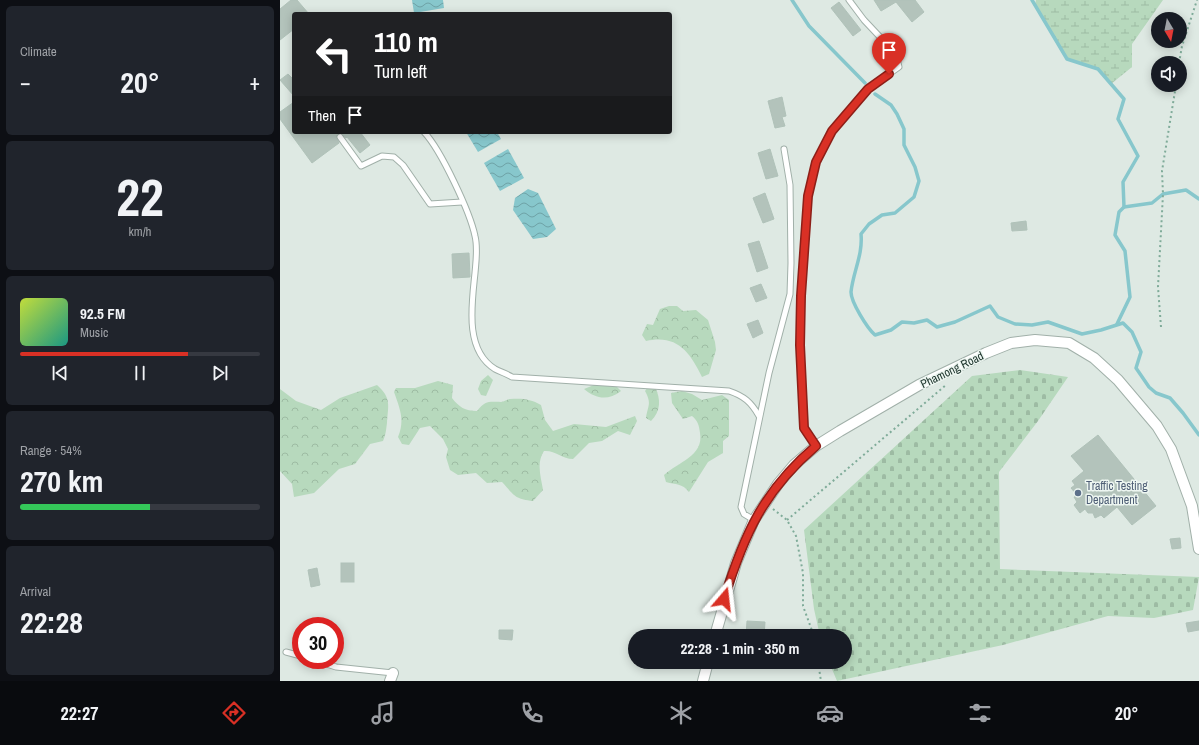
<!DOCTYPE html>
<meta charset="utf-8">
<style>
:root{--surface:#171b24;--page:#20242c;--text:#f1f3f6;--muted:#9ea1a6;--line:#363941;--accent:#d93025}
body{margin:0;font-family:"Archivo Narrow",sans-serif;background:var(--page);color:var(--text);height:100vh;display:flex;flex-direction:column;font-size:15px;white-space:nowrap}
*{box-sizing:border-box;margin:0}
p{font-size:13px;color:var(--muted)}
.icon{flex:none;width:22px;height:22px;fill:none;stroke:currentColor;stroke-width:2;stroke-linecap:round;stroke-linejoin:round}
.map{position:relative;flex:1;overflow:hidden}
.drawer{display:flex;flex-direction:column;gap:6px;padding:6px;background:#0d0f14;width:280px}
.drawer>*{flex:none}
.banner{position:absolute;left:12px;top:12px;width:380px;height:122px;border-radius:4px;box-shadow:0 2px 10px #0003;background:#202124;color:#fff;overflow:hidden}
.needle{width:26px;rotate:170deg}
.fabs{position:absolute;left:871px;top:12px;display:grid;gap:8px}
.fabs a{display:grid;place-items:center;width:36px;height:36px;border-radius:50%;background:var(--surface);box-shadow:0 2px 10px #0003;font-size:20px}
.speed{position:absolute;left:12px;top:617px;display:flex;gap:8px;font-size:20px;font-weight:700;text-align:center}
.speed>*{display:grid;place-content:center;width:52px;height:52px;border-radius:50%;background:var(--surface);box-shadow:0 2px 10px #0003;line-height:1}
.speed .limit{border:6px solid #d22;background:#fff;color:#111}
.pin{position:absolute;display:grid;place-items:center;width:34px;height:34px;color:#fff;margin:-41px -17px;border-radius:50% 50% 50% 0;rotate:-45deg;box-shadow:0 0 4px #0007}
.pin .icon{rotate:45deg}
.me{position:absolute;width:44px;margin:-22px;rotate:17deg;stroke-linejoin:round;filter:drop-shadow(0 0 3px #0008)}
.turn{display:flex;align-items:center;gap:14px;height:84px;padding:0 16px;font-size:18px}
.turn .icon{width:52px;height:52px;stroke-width:2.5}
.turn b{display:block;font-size:28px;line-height:34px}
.then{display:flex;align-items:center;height:38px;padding:0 16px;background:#0003;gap:8px;font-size:15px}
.big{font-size:30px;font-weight:700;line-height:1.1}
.drawer .widget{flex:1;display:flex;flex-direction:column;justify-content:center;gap:6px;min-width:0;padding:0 14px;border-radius:6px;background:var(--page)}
.drawer .dial{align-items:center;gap:0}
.dial b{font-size:52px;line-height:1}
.song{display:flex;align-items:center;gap:12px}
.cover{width:48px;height:48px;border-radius:6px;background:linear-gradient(135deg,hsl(70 70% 55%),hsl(170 70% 35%))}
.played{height:4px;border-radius:2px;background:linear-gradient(90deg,var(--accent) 70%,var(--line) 70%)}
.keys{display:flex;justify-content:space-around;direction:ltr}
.heat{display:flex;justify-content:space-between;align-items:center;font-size:22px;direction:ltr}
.charge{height:6px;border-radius:3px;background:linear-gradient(90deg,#34c759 54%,var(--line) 0)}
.trip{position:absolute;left:348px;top:629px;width:224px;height:40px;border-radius:20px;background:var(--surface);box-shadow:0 2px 10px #0003;font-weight:700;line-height:40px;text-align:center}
.tab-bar{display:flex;height:64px;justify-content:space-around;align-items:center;background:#090b0e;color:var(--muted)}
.tab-bar .icon{width:28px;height:28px}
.tab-bar .on{color:var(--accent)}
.tab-bar b{font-size:18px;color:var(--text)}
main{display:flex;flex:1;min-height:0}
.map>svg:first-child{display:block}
.forest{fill:url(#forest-crowns)}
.wetland{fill:url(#wetland-marsh)}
.cemetery{fill:url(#cemetery-stones)}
.water{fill:url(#water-waves)}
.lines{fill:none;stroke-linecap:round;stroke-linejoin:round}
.stream{stroke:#87c7cc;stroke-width:3.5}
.building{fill:#b3c3bb;stroke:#b0c2b9}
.service-casing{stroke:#a1b0a9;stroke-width:7}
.minor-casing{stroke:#a1b0a9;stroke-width:12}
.path{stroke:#7fab99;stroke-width:2;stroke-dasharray:2 3;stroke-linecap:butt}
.service{stroke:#fff;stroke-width:5}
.minor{stroke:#fff;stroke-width:10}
.route-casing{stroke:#8d1f18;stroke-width:10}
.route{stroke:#d93025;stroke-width:7}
.service-dot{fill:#5c6f8a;stroke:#edf6f1;stroke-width:1.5}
.labels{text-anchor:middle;stroke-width:3;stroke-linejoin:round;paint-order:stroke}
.street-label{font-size:12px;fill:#20372f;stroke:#edf6f1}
.service-label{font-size:12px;fill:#4e5e75;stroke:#edf6f1;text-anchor:start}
</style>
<main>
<section class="drawer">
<div class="widget"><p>Climate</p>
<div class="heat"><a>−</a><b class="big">20°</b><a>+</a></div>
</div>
<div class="widget dial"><b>22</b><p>km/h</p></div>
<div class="widget">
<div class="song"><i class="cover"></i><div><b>92.5 FM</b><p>Music</p></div></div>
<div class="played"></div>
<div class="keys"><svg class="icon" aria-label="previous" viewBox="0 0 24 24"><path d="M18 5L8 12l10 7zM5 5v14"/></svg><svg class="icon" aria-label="pause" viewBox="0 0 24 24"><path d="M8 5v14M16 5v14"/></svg><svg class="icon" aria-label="next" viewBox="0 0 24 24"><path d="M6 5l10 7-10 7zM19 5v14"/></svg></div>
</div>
<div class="widget"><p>Range · 54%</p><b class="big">270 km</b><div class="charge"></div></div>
<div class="widget"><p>Arrival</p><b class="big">22:28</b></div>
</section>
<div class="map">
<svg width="919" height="681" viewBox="0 0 919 681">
<defs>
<pattern id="forest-crowns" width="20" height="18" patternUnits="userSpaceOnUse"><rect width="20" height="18" fill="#b7d9bd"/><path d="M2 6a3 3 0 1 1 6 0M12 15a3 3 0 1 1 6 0" fill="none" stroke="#9dbba3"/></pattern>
<pattern id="wetland-marsh" width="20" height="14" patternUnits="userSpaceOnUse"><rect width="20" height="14" fill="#b7d9bd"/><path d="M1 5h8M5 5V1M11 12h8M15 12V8" fill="none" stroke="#9dbba3"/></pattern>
<pattern id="cemetery-stones" width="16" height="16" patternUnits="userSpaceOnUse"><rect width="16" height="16" fill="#b7d9bd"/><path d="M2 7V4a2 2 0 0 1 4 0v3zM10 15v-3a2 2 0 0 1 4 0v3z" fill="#9dbba3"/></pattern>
<pattern id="water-waves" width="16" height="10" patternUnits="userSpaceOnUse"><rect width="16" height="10" fill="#87c7cc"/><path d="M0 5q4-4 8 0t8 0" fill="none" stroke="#6ea2a6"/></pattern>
</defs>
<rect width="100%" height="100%" fill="#dee9e3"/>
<g class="forest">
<path d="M389,306H397L403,311L416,310L428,320L435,342L436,350L429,374L422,377C410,352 397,334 366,341L362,335L367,324L373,325L380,309Z"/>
<polygon points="208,375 213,380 206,396 201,395 198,389 201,381"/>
<path d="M158,381L173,385L172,398C179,407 185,411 197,411C206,400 209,402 221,402C224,402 227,399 230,399C242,398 251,399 261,405L265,420L273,431L294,424L326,427L355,416L357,421L350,435L338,431L322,441L309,443L293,459C282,459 275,450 264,451C256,463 261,477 263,490L253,501C234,499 234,495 222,482L207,483L196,473L178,475L170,470L166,457L168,449L163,439L150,426L140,428L129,445L122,444L118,437C125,420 120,409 114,392L116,388H135Z"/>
<path d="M97,385C112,398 108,406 107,423C106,430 106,434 103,441L90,444L75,464L59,469L34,493L14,497L12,484L0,471V389L16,401L41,410L60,398Z"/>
<path d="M314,385L336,386L341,391C328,401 316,399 304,389Z"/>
<path d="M368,387H375C381,399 381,411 371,421L366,418C368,405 372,404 365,391Z"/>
<path d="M402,391L412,394L422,400L442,395L449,400V436L443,441V453L428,462L409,492C402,483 396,485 386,482L384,475C398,462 424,456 420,433C419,425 418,421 412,416L403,419L392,403L391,393Z"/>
</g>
<polygon class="wetland" points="756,0 883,0 852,44 852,67 831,84 818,69 787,59 755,5"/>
<polygon class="cemetery" points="740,370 788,377 758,421 719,472 720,569 919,577 913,610 874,618 828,616 723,645 557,681 549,662 565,662 565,636 540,636 534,609 524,530 692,376"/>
<g class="water">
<polygon points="132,0 163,0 164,8 134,13"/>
<polygon points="186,132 217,132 221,139 198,152"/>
<polygon points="228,149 244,178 220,191 204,163"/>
<polygon points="248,189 258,193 276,229 267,237 253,239 233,210 235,198"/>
</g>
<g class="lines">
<g class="stream">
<polyline points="512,0 529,26 585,83"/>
<polyline points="752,0 787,59 818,69 844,99 838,119 858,156 843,182 844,207 839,212 835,235 845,251 850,297 837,324"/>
<path d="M595,94L611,105L617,114L624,129V145L635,167L639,181L634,197L615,213L602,215L589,224L581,234C583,255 573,272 571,292C571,302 587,328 595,335L611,330L622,322L634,323L647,320L657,327L675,322L710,306L718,317L735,324L752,325L768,322L802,334L821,330L843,323L852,332L861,352L856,368L869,387L876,393L890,398L903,413L919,435"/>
<polyline points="844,207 872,203 883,194 906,190 919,199"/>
</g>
</g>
<g class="building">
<polygon points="11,0 17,0 29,14 14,14 14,29 0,40 0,9"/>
<polygon points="594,0 635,0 644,12 632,22 616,2 601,11"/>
<polygon points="559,2 581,30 573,36 551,8"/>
<polygon points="8,74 14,80 14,96 0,80"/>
<polygon points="502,97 506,116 502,117 505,126 495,128 488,101"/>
<polygon points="14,102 14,132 80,132 90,145 80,153 67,137 66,138 59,133 56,137 59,143 32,163 0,119 0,112"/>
<polygon points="490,149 498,176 486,179 478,153"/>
<polygon points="485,193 494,219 483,223 473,198"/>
<polygon points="746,221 747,230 732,231 731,223"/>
<polygon points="479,241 488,268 477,272 468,244"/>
<polygon points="189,253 190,277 173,278 172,254"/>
<polygon points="481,284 487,298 476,302 470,288"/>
<polygon points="478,320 483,333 473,338 467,324"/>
<polygon points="818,435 876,506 852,525 837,507 824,518 821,515 815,518 813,513 808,513 805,509 800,513 794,505 797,502 794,497 797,495 791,488 795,485 792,481 804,471 791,456"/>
<polygon points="900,538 901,548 892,549 890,539"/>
<rect x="61" y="563" width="13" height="19"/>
<polygon points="37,568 40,585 31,587 28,570"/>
<polygon points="467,621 485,622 484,636 466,636"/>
<polygon points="919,621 919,630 908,632 906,623"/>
<polygon points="219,630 233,630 232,640 219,639"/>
</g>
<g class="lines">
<defs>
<g id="service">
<path d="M144,132C161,150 190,212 195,236C198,248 196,261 195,273C192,303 184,350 215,369C221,372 227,374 232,377L449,391C464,396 471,402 479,416"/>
<polyline points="60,137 81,166 102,156 114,157 123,165 150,204 182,202"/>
<polyline points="536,446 524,427 520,345 521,295 528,196 536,162 552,131 588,89 619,67 616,54 584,20 569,0"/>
<polyline points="474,520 464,514 461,507 489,373 510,294 511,263 510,185 504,149"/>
<polyline points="6,652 21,656"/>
<polyline points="34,660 56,667 113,673"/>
</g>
<g id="minor">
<polyline points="435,636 456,563 474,520 498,484 514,465 536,446 560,431 639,385 706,353 731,343 755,340 789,343 814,358 838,380 877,426 891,449 912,506 919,549"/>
<polyline points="110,681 113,673"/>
<polyline points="423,681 428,662"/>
</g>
</defs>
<use href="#service" class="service-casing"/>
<use href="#minor" class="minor-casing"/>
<g class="path">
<polyline points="899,63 902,46 917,0"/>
<polyline points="881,327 878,287 883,194 882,171 896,85"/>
<polyline points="493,509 507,520 516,536 523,573 523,606 534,636"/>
<polyline points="507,520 666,385"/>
<polyline points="538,662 541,681"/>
</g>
<use href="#service" class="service"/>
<use href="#minor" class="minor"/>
</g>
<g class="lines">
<defs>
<path id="route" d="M444,599C464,535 483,491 536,446L524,428L520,345L521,296L528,196L536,162L552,131L588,89L609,74"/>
</defs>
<use href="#route" class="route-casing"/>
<use href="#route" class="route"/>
</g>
<circle class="service-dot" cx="798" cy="493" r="4"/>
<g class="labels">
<g class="street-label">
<text transform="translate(672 370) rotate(-26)" y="4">Phamong Road</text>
</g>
<g class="service-label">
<text x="806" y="490">Traffic Testing<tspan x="806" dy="14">Department</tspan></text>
</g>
</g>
</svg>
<div class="fabs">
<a><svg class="needle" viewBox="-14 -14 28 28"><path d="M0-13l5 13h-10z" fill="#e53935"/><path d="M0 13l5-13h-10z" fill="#9ea1a6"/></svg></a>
<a><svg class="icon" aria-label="sound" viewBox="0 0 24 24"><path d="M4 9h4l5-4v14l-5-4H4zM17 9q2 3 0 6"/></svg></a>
</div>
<div class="speed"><div class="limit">30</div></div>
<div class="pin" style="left:609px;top:74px;background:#d93025"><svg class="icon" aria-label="arrive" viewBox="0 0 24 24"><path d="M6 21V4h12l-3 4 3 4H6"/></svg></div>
<svg class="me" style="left:444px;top:599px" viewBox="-20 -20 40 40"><path d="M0-17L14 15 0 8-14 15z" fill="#d93025" stroke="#fff" stroke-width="4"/></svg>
<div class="trip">22:28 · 1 min · 350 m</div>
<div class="banner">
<div class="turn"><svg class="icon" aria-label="left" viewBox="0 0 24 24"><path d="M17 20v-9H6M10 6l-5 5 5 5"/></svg><div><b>110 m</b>Turn left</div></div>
<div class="then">Then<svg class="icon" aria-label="arrive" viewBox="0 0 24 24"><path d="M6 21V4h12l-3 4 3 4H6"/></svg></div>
</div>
</div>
</main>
<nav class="tab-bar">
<b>22:27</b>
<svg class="icon on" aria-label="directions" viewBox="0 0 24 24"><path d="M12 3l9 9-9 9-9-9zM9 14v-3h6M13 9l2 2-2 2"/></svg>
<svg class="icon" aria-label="music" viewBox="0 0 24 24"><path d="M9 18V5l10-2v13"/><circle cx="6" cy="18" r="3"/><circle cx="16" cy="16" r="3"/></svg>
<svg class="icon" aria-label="phone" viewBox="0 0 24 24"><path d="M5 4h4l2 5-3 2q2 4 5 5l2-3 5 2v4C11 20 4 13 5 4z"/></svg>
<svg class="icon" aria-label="climate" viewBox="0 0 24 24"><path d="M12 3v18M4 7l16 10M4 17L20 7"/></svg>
<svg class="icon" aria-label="car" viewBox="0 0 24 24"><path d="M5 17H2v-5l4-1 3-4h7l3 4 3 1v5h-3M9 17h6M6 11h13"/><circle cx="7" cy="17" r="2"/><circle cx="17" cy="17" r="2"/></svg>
<svg class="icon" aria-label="filters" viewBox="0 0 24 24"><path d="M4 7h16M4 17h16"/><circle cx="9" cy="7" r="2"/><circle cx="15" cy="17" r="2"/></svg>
<b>20°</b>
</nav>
